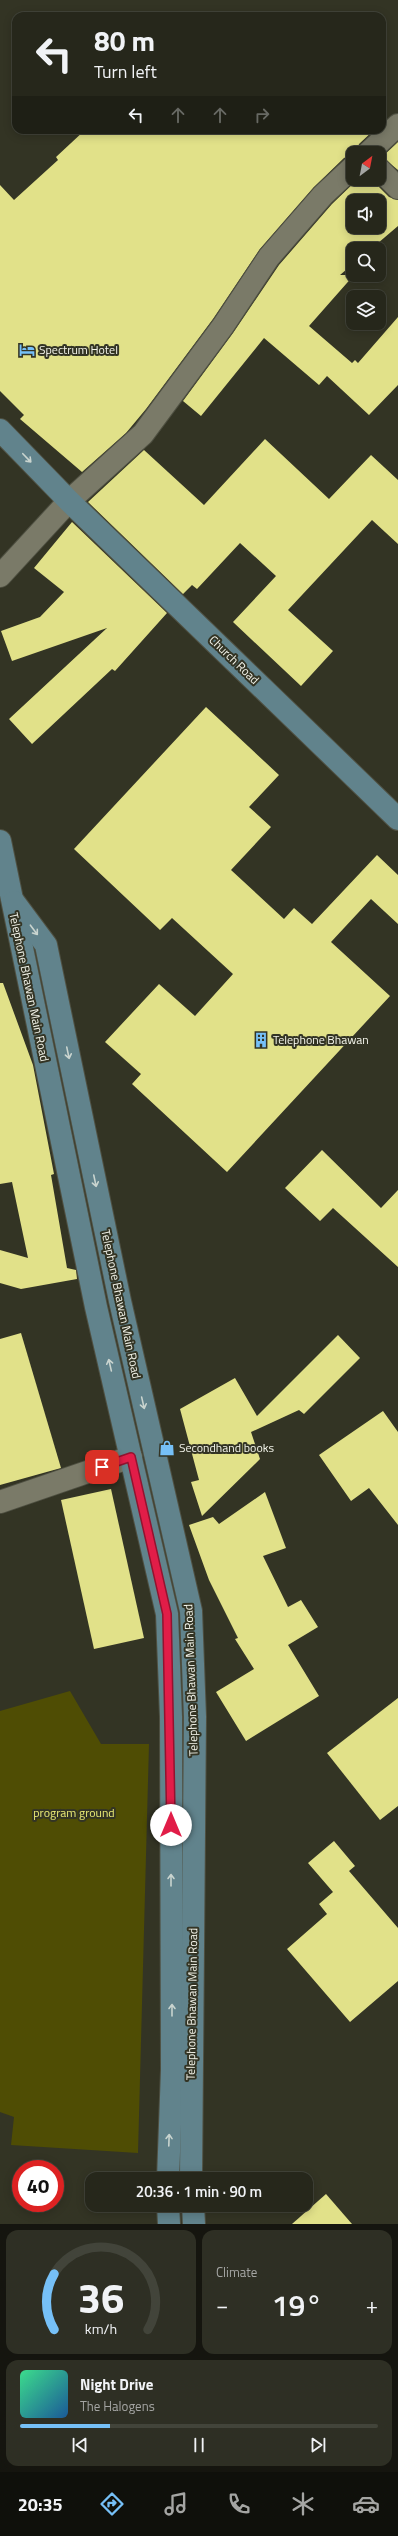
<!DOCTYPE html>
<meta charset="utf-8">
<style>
:root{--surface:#26271b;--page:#2e2f24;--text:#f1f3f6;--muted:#a4a5a3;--line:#42443a;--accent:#76c0f7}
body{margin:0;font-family:"Titillium Web",sans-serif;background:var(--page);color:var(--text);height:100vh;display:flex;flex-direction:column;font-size:15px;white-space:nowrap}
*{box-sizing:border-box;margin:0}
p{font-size:13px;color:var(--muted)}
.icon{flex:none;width:22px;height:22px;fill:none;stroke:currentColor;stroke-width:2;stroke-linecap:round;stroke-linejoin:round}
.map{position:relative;height:2224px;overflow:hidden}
.details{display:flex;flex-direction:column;gap:6px;padding:6px;background:#15150f;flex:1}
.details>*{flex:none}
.top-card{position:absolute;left:12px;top:12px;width:374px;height:122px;border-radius:12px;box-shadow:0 2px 10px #0003,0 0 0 1px var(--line);background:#26271b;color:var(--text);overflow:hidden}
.needle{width:26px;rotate:32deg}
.tools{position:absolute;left:346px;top:146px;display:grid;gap:8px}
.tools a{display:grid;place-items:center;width:40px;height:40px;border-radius:8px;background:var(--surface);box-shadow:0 2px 10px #0003,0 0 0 1px var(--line);font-size:20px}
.speed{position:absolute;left:12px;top:2160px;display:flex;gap:8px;font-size:20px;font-weight:700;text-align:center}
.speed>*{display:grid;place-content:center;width:52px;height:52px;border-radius:50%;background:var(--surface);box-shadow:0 2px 10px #0003,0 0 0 1px var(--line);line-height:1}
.speed .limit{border:6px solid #d22;background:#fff;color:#111}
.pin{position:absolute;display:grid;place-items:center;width:34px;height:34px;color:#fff;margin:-17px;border-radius:8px;box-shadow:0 2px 6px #0006}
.me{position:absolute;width:44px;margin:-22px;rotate:0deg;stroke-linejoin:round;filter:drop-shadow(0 0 3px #0008)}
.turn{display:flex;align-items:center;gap:14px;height:84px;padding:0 16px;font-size:18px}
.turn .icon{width:52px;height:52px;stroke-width:2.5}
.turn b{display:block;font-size:28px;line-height:34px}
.lanes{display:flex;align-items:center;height:38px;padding:0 16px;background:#0003;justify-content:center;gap:20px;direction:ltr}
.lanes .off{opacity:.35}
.big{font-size:30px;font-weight:600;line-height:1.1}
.details .card{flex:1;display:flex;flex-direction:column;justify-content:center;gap:6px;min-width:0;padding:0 14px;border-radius:12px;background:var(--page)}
.details .dial{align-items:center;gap:0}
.dial svg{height:104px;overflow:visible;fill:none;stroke:var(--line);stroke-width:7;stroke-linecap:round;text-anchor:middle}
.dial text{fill:var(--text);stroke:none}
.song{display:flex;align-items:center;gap:12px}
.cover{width:48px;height:48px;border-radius:6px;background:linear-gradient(135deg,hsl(150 70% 55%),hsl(210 70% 35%))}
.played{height:4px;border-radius:2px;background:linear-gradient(90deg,var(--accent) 25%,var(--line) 25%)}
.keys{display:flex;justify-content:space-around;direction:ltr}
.heat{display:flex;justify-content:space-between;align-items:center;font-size:22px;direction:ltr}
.details .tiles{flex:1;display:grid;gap:6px;grid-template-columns:1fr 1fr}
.card:last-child{grid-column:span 2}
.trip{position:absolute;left:85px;top:2172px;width:228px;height:40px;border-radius:12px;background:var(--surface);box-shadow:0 2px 10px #0003,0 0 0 1px var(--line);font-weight:600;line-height:40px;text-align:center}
.tabs{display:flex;height:64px;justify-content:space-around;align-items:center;background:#0f100b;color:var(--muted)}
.tabs .icon{width:28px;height:28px}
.tabs .selected{color:var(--accent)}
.tabs b{font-size:18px;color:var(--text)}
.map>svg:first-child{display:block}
.green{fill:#4f4d04}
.building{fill:#e1e189;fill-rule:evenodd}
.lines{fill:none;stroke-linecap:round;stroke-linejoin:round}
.street-casing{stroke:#4f5042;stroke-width:24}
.secondary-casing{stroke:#4f5042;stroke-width:24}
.street{stroke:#7a7a68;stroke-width:22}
.secondary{stroke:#61838c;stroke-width:22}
.oneway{stroke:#c9d4cf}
.route-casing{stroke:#92132f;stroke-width:10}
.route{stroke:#e11d48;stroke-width:7}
.labels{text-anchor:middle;stroke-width:4;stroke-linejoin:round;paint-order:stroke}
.poi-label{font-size:12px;fill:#f5f6ec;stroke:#333424;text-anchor:start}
.street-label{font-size:12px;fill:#f5f6ec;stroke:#333424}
.park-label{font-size:12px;fill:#ebeb75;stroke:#333424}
</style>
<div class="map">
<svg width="398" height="2224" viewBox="0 0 398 2224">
<rect width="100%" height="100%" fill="#333424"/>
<polygon class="green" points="70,1691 101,1744 149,1744 138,2153 11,2145 14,2117 0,2112 0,1711"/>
<g class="building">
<polygon points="85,130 374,130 359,144 356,153 344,158 314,187 260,249 213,319 146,409 126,433 82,472 20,419 24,415 0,391 0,185 14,200 58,160 56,157"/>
<polygon points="398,142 398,170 382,157"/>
<path d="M358,179H371L389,197L398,200V226L371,249H353V264L340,275H354L309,326L352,363L355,360L358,363L398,317V385L369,415L327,376L319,385L264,338L201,416L183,401L233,333L279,265L332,204ZM353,201H379V227H353Z"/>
<polygon points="265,439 329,499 371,455 398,480 398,544 372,520 288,610 333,651 301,686 233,622 276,576 240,543 197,589 192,585 183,594 88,502 144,450 204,505"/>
<polygon points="72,522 167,613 115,671 112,669 32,744 9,719 107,628 12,661 1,631 40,617 64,592 34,568"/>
<polygon points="206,707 279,775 249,807 271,827 231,870 284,919 294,908 312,924 377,855 398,875 398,924 371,899 331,942 390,996 227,1172 132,1084 141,1074 105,1042 159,984 195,1016 233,974 172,918 160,930 74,849"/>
<polygon points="0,983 3,983 33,1065 54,1174 51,1175 67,1268 76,1270 77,1279 21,1289 0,1283 0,1250 28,1258 12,1182 0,1184"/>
<polygon points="322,1150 381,1208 398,1190 398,1267 333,1208 320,1221 285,1188"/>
<polygon points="21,1333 61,1468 0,1485 0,1339"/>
<polygon points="338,1335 360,1358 304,1414 299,1410 251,1432 260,1459 202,1516 191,1482 199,1480 180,1409 235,1378 257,1416"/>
<polygon points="383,1411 398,1432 398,1525 369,1488 351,1501 319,1455"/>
<polygon points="111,1489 144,1638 94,1649 61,1500"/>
<polygon points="265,1492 286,1548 263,1556 288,1607 301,1600 318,1627 288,1645 319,1696 246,1741 216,1692 254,1669 235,1639 238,1638 209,1580 189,1525 213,1517 219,1524"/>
<polygon points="398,1698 398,1806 380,1820 327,1753"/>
<polygon points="334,1841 355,1866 349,1871 398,1928 398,1981 350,2022 287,1949 327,1914 319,1904 333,1892 308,1863"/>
<polygon points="326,2194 352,2224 292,2224"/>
</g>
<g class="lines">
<defs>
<g id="street">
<polyline points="368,153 398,125"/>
<polyline points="379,169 398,188"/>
<polyline points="0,576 69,501 143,434 223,326 269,257 323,195 353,167"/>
<polyline points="0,1502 131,1457"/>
</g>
<g id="secondary">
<polyline points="0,430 69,501 398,819"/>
<polyline points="0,841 96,1307 167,1614 171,1717 172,2070 168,2179"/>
<polyline points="14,902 46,945 120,1301 191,1611 195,1717 191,2179"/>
<polyline points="168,2205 169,2224"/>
<polyline points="193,2205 194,2224"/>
</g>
</defs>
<use href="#street" class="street-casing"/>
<use href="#secondary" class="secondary-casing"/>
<use href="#street" class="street"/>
<use href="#secondary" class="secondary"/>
</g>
<defs><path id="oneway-shaft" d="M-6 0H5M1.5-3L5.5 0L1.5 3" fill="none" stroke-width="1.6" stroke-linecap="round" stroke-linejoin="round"/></defs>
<g class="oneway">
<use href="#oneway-shaft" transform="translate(27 458) rotate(46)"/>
<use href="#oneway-shaft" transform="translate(34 930) rotate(53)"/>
<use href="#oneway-shaft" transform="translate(68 1053) rotate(78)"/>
<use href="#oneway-shaft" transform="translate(95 1181) rotate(78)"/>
<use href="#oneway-shaft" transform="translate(110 1365) rotate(-103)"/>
<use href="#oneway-shaft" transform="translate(143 1403) rotate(77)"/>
<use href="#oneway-shaft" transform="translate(171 1880) rotate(-90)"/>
<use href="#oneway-shaft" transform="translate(172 2010) rotate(-90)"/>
<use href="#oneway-shaft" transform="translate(169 2140) rotate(-88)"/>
</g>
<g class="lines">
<defs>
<polyline id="route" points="102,1467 131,1457 167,1614 171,1825"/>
</defs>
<use href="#route" class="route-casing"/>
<use href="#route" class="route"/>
</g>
<defs>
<symbol id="hotel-bare" viewBox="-9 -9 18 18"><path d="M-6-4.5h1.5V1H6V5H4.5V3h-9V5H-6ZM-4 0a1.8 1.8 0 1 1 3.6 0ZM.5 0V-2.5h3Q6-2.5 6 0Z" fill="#76c0f7" stroke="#333424" stroke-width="2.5" paint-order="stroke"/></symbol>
<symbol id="building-bare" viewBox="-9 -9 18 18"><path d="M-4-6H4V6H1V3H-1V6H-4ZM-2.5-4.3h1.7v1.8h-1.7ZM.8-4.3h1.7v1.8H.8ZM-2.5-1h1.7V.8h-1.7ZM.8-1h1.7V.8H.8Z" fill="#76c0f7" stroke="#333424" stroke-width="2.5" paint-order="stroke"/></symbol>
<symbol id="shop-bare" viewBox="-9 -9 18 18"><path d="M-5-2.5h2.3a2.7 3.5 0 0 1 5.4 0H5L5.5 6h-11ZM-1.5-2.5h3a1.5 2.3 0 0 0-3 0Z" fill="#76c0f7" stroke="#333424" stroke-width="2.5" paint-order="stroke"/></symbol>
</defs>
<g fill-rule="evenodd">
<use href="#hotel-bare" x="16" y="339" width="22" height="22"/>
<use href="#building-bare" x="250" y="1029" width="22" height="22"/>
<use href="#shop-bare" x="156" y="1437" width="22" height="22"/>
</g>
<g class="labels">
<g class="poi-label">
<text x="39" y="354">Spectrum Hotel</text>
<text x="273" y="1044">Telephone Bhawan</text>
<text x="179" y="1452">Secondhand books</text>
</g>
<g class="street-label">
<text transform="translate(234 660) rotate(44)" y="4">Church Road</text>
<text transform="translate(29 987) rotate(78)" y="4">Telephone Bhawan Main Road</text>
<text transform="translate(121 1304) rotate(78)" y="4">Telephone Bhawan Main Road</text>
<text transform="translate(191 1680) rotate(-92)" y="4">Telephone Bhawan Main Road</text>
<text transform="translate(192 2004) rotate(-89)" y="4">Telephone Bhawan Main Road</text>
</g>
<g class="park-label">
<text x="74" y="1817">program ground</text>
</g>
</g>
</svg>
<div class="tools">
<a><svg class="needle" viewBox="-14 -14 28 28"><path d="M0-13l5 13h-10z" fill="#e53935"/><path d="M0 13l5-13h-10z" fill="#a4a5a3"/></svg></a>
<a><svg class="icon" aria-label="sound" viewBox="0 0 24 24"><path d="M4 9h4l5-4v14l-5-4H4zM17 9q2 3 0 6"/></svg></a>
<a><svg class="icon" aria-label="search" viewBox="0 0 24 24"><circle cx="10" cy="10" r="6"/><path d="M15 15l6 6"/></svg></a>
<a><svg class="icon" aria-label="layers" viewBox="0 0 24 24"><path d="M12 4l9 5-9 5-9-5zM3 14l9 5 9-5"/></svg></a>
</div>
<div class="speed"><div class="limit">40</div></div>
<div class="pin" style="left:102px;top:1467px;background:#d93025"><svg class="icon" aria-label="arrive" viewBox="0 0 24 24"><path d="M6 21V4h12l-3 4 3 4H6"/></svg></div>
<svg class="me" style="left:171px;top:1825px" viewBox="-20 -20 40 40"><circle r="19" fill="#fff"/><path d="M0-13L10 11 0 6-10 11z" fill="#e11d48"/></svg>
<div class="trip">20:36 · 1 min · 90 m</div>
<div class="top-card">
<div class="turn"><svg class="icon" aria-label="left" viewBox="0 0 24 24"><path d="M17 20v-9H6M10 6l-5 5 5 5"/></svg><div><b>80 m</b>Turn left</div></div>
<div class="lanes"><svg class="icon" aria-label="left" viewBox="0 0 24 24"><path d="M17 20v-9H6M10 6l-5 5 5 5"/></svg><svg class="icon off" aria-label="ahead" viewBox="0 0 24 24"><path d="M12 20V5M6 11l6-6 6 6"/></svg><svg class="icon off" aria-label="ahead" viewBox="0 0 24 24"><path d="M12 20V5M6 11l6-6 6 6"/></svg><svg class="icon off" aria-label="right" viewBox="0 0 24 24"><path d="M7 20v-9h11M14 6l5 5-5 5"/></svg></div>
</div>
</div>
<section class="details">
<div class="tiles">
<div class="card dial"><svg viewBox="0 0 100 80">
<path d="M14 69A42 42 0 1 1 86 69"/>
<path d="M14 69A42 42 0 0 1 14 26" stroke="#76c0f7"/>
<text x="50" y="56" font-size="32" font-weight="700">36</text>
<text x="50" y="72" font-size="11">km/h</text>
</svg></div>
<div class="card"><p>Climate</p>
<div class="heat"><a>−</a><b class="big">19°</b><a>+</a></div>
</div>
<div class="card">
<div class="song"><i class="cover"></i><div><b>Night Drive</b><p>The Halogens</p></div></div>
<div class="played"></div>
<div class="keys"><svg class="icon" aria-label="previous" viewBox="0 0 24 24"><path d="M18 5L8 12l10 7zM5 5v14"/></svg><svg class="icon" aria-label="pause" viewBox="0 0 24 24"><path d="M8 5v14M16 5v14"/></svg><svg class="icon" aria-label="next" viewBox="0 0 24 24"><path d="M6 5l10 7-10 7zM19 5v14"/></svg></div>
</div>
</div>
</section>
<nav class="tabs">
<b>20:35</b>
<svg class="icon selected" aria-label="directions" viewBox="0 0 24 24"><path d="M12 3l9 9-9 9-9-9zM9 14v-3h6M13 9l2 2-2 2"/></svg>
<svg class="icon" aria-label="music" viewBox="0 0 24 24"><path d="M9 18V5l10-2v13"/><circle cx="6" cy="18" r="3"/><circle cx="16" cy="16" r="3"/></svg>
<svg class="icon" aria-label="phone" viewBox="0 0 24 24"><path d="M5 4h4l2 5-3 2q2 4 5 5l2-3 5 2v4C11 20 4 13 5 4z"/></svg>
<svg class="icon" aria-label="climate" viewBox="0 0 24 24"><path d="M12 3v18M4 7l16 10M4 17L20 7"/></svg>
<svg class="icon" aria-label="car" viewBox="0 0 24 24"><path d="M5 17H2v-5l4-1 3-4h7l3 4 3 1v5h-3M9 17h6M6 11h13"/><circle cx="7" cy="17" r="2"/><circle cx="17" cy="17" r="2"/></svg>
</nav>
